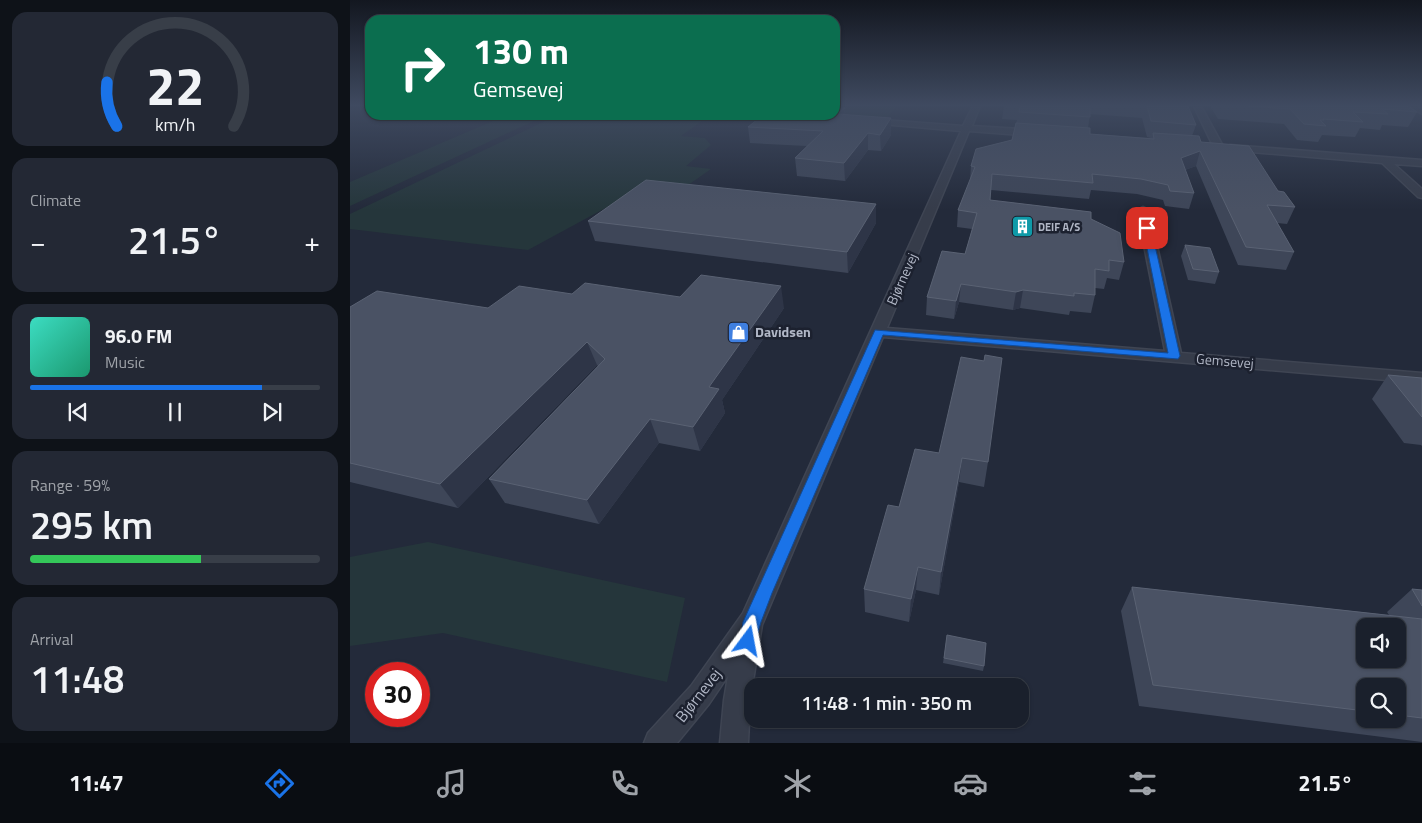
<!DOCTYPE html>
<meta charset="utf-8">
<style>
:root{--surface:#1a202c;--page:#232834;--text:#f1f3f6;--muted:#9fa3a9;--line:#383e48;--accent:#1a73e8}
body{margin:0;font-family:"Titillium Web",sans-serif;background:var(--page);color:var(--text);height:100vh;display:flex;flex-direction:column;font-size:19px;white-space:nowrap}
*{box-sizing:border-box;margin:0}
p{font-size:16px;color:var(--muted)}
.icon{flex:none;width:28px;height:28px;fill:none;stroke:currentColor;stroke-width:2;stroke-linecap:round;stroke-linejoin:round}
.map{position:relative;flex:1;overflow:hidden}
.side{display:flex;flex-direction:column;gap:12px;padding:12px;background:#0e1218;width:350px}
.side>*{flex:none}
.hud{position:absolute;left:15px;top:15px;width:475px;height:105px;border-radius:15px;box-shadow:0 1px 4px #0004,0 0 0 1px var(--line);background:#0b6e4f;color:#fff;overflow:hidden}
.buttons{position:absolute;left:1006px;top:618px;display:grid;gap:10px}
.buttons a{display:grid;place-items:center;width:50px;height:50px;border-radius:10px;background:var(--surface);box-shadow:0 1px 4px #0004,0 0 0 1px var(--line);font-size:25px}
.speed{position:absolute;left:15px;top:662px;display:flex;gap:10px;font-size:25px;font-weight:700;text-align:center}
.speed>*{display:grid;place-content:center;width:65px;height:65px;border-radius:50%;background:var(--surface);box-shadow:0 1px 4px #0004,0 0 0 1px var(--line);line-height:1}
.speed .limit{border:8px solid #d22;background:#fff;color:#111}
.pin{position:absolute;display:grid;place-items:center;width:42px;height:42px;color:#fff;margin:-21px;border-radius:10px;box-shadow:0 2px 8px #0006}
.me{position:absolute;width:55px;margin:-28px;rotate:13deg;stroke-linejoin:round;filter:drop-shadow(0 0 4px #0008)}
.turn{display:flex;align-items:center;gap:18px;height:105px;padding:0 25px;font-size:22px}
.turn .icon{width:65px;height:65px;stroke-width:2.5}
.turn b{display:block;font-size:35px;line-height:42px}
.big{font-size:38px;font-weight:600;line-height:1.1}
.side .card{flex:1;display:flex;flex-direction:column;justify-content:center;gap:8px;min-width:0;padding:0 18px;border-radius:15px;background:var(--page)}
.side .dial{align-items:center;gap:0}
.dial svg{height:130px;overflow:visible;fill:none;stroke:var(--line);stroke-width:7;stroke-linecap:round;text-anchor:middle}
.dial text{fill:var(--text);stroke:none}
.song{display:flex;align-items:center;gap:15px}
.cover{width:60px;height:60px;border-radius:8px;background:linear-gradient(135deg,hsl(170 70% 55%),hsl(160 70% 35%))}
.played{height:5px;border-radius:2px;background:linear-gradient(90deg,var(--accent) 80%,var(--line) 80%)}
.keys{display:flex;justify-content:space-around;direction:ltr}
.heat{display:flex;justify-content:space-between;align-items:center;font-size:28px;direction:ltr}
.charge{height:8px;border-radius:4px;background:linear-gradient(90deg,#34c759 59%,var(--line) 0)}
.trip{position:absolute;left:394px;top:678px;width:285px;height:50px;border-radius:15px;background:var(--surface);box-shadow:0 1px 4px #0004,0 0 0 1px var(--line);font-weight:600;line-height:50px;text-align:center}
.dock{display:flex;height:80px;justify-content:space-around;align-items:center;background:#0a0d12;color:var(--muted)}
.dock .icon{width:35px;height:35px}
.dock .on{color:var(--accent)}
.dock b{font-size:22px;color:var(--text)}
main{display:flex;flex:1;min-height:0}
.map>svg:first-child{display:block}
.green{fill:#25363b}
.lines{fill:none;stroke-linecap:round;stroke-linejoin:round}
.street-casing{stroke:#3f4553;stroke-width:3}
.street{fill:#363c4a;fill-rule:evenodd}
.wall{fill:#3e4658;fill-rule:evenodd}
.shaded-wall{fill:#2e3547}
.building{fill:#4a5264;stroke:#5a6273;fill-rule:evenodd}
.route{fill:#1a73e8;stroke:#114b97}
.labels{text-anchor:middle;stroke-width:5;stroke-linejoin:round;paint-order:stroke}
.far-poi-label{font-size:11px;font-weight:bold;fill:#b1b7c6;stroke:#1c212f;text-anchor:start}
.street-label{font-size:14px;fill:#b1b7c6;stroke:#1c212f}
.poi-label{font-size:14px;font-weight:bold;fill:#b1b7c6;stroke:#1c212f;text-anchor:start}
.near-street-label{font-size:16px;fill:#b1b7c6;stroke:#1c212f}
</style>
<main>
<section class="side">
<div class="card dial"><svg viewBox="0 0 100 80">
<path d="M14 69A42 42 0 1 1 86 69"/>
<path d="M14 69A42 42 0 0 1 8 42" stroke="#1a73e8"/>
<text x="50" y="56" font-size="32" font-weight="700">22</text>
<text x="50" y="72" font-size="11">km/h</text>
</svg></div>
<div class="card"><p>Climate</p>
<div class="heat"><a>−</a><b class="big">21.5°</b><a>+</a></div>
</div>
<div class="card">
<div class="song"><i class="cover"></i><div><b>96.0 FM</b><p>Music</p></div></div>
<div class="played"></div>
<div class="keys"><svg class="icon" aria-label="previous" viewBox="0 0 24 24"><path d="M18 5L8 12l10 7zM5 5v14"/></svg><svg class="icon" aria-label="pause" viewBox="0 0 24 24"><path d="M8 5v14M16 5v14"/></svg><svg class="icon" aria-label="next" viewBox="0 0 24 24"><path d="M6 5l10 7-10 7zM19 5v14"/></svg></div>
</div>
<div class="card"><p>Range · 59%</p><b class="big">295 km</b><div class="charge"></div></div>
<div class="card"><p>Arrival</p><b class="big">11:48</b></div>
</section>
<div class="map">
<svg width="1072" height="743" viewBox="0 0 1072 743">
<rect width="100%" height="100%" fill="#232a3a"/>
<g class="green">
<polygon points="485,106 547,106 534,121 485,115"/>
<polygon points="157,115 197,115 0,206 0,182"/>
<polygon points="208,115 418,115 421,121 359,116 331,136 355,138 361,145 336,166 361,169 321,197 285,192 178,250 0,229 0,214"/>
<polygon points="78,542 335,598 317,682 93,633 0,646 0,557"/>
</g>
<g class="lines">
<defs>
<g id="street">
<polygon points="623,106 630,106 622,126 686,130 690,133 686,136 619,131 537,328 815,351 787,210 793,207 799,210 831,353 1072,373 1072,383 533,337 412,625 400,700 398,743 370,743 374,700 378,676 359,704 327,743 294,743 298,733 341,686 393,613 611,131 520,123 516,121 520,119 613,126"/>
<polygon points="844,106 851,106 874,148 872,150 866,150 864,148"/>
<polygon points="1060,106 1067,106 1072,109 1072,114"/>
<polygon points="880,145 1072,160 1072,166 1044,164 1072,189 1072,198 1068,197 1032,163 877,150 875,148"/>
</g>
</defs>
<use href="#street" class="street-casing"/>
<use href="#street" class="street"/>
</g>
<g class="wall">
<path d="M654,106H838L846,125L842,136L928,191L945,207L937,224L927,223L944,252L936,270L888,265L846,166L835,170L844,193L839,209L815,206L813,200L787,194L741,190L739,199L641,190L640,200L741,219L774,262L769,280L757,278L754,289L745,288V295L741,313L720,311L719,315L670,308L663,310L609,302L604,319L576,315L577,297L615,254L622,229L607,227L608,210L620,181L621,166L662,140L667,120L652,119ZM740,114L792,118L797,137L801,138L740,134L738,128Z"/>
<polygon points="860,106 1058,106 1067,112 1058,127 1032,125 1030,130 1010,128 1005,137 972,135 968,142 947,140 934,124 868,119"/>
<polygon points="495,115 541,118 541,135 531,151 518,150 495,181 447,176 445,158 457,146 400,143 398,127"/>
<polygon points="526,204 526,223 498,273 245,241 238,221"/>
<polygon points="835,245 869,272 865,284 838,280 831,256"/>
<polygon points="222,294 434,308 372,400 375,413 350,451 309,443 249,524 155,503 139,479 248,366 247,365 108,508 0,482 0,307 138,308"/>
<polygon points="634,361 638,462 634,487 609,482 589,595 566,590 559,622 515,612 514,589 549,507 589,453"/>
<polygon points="1038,375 1072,378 1072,446 1071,445 1054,443 1022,399"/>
<path d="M782,587L1039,615L1037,612L1062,589L1072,590V742L789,706L771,611ZM1015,686H1048V719H1015Z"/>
<polygon points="597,635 634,666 633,671 593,663"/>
</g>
<g class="shaded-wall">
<polygon points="495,108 495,124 488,114"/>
<polygon points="541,118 541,135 531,151 530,135"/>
<polygon points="518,133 518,150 495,181 494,163"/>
<polygon points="850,151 846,166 826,173 831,158"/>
<polygon points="526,204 526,223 498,273 497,252"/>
<polygon points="611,284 609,302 604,319 606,301"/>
<polygon points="431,286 434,308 372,400 375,413 350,451 343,427 359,387"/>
<polygon points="673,290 670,308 663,310 666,292"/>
<polygon points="237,342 247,365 108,508 90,484"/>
<polygon points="300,419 309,443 249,524 237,500"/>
<polygon points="612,458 609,482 589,595 591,572"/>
<polygon points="568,567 566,590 559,622 561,599"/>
</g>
<g class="building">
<polygon points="670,106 740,106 740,117 669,112"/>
<polygon points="797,106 838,106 846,125 801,121"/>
<polygon points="899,106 1058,106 1067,112 1032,109 1038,114 1003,112 1013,122 973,119 974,120 970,120 976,126 954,124 940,109"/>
<polygon points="485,108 495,108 488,114 541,118 530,135 518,133 494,163 445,158 473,131 398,127 413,115 485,115"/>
<polygon points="666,123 740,128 740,134 804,139 803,133 849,136 851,142 899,146 928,191 934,192 945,207 917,205 944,252 896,247 850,151 831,158 844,193 820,191 818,185 791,179 742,174 743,183 642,174 640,200 741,212 741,219 770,233 774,262 759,260 759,271 745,269 745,295 724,293 724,296 673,290 666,292 611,284 606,301 577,297 592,251 615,254 627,213 608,210 625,167 621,166 626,149 662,140"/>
<polygon points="296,180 526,204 497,252 238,221"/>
<polygon points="835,245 860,248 869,272 843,269"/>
<polygon points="351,275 431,286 359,387 369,389 343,427 300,419 237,500 139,479 255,359 237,342 90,484 0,463 0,307 27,291 138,308 169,286 222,294 235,283 330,297"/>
<polygon points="635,355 652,358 638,462 612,458 591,572 568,567 561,599 514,589 538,505 549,507 565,449 589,453 611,357 634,361"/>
<polygon points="1038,375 1072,378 1072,417"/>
<path d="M782,587L1072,619V718L1048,715V686H1015V711L803,685ZM1015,626H1048V659H1015Z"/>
<polygon points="1062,589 1072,590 1072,606"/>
<polygon points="597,635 636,643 634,666 594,658"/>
</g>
<linearGradient id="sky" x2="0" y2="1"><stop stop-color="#131720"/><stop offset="0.5" stop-color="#3f4a60"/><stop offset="1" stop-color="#3f4a60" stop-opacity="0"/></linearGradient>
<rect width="1072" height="210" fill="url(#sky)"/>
<polygon class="route" points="797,225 801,228 830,356 828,359 533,335 422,593 411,622 404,647 398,650 392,647 390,641 393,622 525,330 818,353 793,228"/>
<defs>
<symbol id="building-square" viewBox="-11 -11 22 22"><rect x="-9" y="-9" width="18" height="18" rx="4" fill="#0f9aa8" stroke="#1c212f"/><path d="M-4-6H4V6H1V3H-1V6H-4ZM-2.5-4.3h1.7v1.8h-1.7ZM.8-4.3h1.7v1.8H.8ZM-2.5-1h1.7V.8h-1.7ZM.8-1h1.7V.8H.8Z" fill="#fff"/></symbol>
<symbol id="shop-square" viewBox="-11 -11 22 22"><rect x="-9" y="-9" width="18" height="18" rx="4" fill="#3f7fe0" stroke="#1c212f"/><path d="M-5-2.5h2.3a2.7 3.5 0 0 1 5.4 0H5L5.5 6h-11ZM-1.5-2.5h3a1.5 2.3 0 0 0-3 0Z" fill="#fff"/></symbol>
</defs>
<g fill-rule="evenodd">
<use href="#building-square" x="660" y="214" width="25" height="25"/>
<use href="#shop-square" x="376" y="320" width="25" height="25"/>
</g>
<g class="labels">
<g class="far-poi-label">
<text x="688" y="231">DEIF A/S</text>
</g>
<g class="street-label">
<text transform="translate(552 279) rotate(-66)" y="5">Bjørnevej</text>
<text transform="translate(875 361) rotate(5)" y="5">Gemsevej</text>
</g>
<g class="poi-label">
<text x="405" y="337">Davidsen</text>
</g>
<g class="near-street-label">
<text transform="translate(348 695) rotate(-52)" y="6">Bjørnevej</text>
</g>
</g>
</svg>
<div class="buttons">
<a><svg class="icon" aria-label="sound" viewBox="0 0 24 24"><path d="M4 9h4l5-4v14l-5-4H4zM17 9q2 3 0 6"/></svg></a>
<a><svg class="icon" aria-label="search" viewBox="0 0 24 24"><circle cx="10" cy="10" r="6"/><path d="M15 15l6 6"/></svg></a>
</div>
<div class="speed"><div class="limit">30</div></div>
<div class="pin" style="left:797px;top:228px;background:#d93025"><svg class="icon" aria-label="arrive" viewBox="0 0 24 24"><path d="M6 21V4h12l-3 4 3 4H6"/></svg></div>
<svg class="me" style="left:398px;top:641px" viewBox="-20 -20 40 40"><path d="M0-17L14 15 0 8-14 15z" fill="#1a73e8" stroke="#fff" stroke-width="4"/></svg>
<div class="trip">11:48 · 1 min · 350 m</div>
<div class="hud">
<div class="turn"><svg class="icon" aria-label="right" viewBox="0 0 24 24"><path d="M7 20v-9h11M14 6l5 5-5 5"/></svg><div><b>130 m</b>Gemsevej</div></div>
</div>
</div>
</main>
<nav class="dock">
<b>11:47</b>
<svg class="icon on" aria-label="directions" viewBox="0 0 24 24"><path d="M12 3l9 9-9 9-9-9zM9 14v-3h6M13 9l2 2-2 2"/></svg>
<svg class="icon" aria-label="music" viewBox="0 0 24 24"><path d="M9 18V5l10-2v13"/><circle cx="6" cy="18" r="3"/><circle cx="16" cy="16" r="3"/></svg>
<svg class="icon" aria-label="phone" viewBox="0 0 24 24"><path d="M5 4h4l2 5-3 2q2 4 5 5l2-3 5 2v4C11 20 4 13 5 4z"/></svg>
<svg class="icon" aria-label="climate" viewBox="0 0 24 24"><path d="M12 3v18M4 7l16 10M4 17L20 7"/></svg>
<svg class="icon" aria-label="car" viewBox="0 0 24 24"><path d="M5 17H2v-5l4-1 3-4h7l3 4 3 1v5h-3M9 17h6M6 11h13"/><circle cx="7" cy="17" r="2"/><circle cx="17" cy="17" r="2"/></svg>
<svg class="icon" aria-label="filters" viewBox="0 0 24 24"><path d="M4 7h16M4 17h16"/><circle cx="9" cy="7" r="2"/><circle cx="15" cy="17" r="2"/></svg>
<b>21.5°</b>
</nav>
